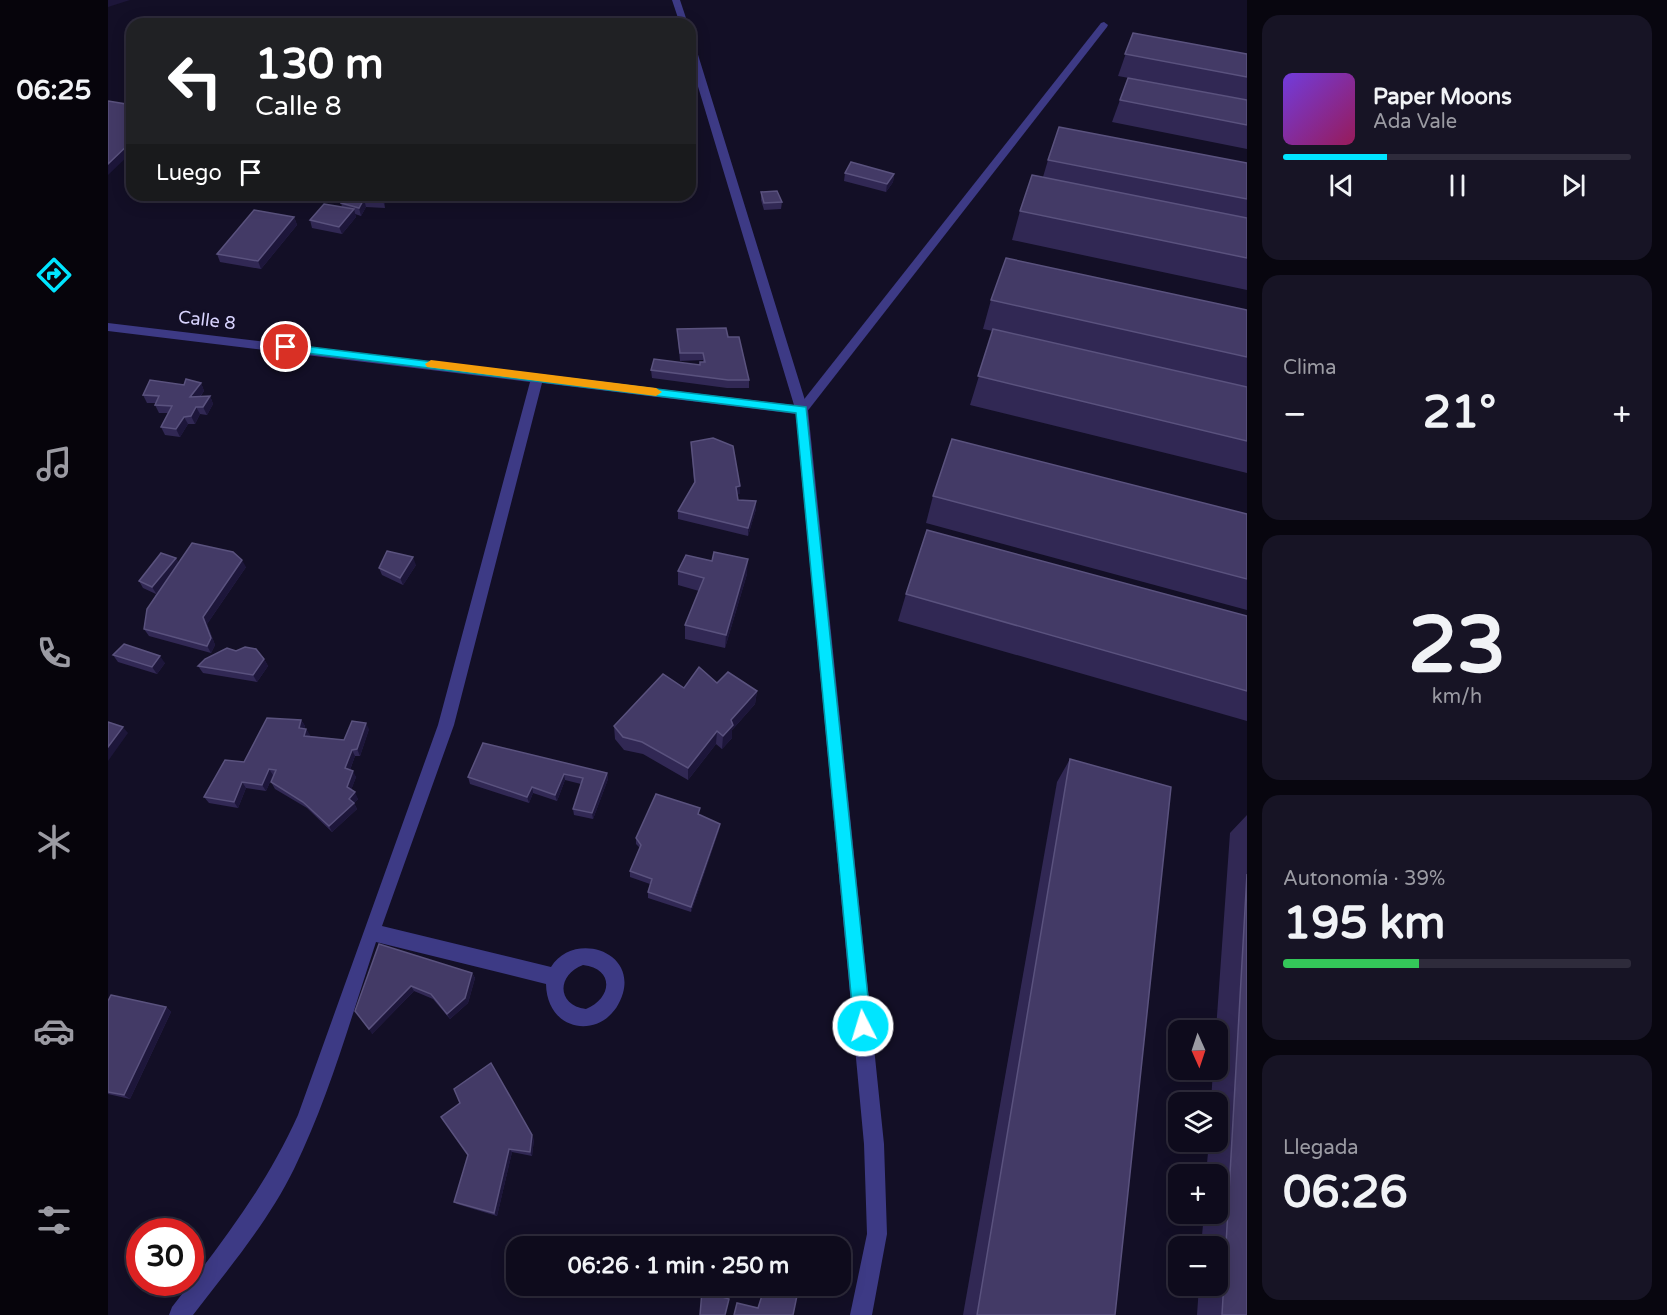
<!DOCTYPE html>
<html lang="es">
<meta charset="utf-8">
<style>
:root{--surface:#0e0b1c;--page:#171425;--text:#f1f3f6;--muted:#9b9ba3;--line:#2e2b3b;--accent:#00e5ff}
body{margin:0;font-family:"Varela Round",sans-serif;background:var(--page);color:var(--text);height:100vh;display:flex;flex-direction:column;font-size:22px;white-space:nowrap}
*{box-sizing:border-box;margin:0}
p{font-size:20px;color:var(--muted)}
.icon{flex:none;width:33px;height:33px;fill:none;stroke:currentColor;stroke-width:2;stroke-linecap:round;stroke-linejoin:round}
.map{position:relative;flex:1;overflow:hidden}
.sheet{display:flex;flex-direction:column;gap:15px;padding:15px;background:#08060f;width:420px}
.sheet>*{flex:none}
.top-card{position:absolute;left:18px;top:18px;width:570px;height:183px;border-radius:18px;box-shadow:0 3px 15px #0003,0 0 0 2px var(--line);background:#202124;color:#fff;overflow:hidden}
.needle{width:39px;rotate:177deg}
.fabs{position:absolute;left:1060px;top:1020px;display:grid;gap:12px}
.fabs a{display:grid;place-items:center;width:60px;height:60px;border-radius:12px;background:var(--surface);box-shadow:0 3px 15px #0003,0 0 0 2px var(--line);font-size:30px}
.speed{position:absolute;left:18px;top:1218px;display:flex;gap:12px;font-size:30px;font-weight:700;text-align:center}
.speed>*{display:grid;place-content:center;width:78px;height:78px;border-radius:50%;background:var(--surface);box-shadow:0 3px 15px #0003,0 0 0 2px var(--line);line-height:1}
.speed .limit{border:9px solid #d22;background:#fff;color:#111}
.pin{position:absolute;display:grid;place-items:center;width:51px;height:51px;color:#fff;margin:-26px;border:3px solid #fff;border-radius:50%;box-shadow:0 2px 6px #0007}
.me{position:absolute;width:66px;margin:-33px;rotate:355deg;stroke-linejoin:round;filter:drop-shadow(0 0 4px #0008)}
.turn{display:flex;align-items:center;gap:21px;height:126px;padding:0 30px;font-size:27px}
.turn .icon{width:78px;height:78px;stroke-width:2.5}
.turn b{display:block;font-size:42px;line-height:51px}
.then{display:flex;align-items:center;height:57px;padding:0 30px;background:#0003;gap:12px;font-size:22px}
.big{font-size:45px;font-weight:700;line-height:1.1}
.sheet .widget{flex:1;display:flex;flex-direction:column;justify-content:center;gap:9px;min-width:0;padding:0 21px;border-radius:18px;background:var(--page)}
.sheet .dial{align-items:center;gap:0}
.dial b{font-size:78px;line-height:1}
.song{display:flex;align-items:center;gap:18px}
.cover{width:72px;height:72px;border-radius:9px;background:linear-gradient(135deg,hsl(260 70% 55%),hsl(330 70% 35%))}
.played{height:6px;border-radius:3px;background:linear-gradient(90deg,var(--accent) 30%,var(--line) 30%)}
.keys{display:flex;justify-content:space-around;direction:ltr}
.heat{display:flex;justify-content:space-between;align-items:center;font-size:33px;direction:ltr}
.charge{height:9px;border-radius:4px;background:linear-gradient(90deg,#34c759 39%,var(--line) 0)}
.trip{position:absolute;left:398px;top:1236px;width:345px;height:60px;border-radius:18px;background:var(--surface);box-shadow:0 3px 15px #0003,0 0 0 2px var(--line);font-weight:700;line-height:60px;text-align:center}
main{display:flex;flex:1;min-height:0}
.dock{display:flex;flex-direction:column;width:108px;justify-content:space-around;align-items:center;background:#06040b;color:var(--muted)}
.dock .icon{width:42px;height:42px}
.dock .selected{color:var(--accent)}
.dock b{font-size:27px;color:var(--text)}
.map>svg:first-child{display:block}
.lines{fill:none;stroke-linecap:round;stroke-linejoin:round}
.lane{fill:#3d3a85;fill-rule:evenodd}
.street{fill:#3d3a85;fill-rule:evenodd}
.wall{fill:#312854}
.shaded-wall{fill:#1d163a}
.building{fill:#433a66;stroke:#5a527e;stroke-width:1.5}
.route{fill:#00e5ff;stroke:#0095a6;stroke-width:1.5}
.slow{fill:#f59e0b}
.labels{text-anchor:middle;stroke-width:6;stroke-linejoin:round;paint-order:stroke}
.street-label{font-size:18px;fill:#d9d4ff;stroke:#130f26}
</style>
<main>
<nav class="dock">
<b>06:25</b>
<svg class="icon selected" aria-label="directions" viewBox="0 0 24 24"><path d="M12 3l9 9-9 9-9-9zM9 14v-3h6M13 9l2 2-2 2"/></svg>
<svg class="icon" aria-label="music" viewBox="0 0 24 24"><path d="M9 18V5l10-2v13"/><circle cx="6" cy="18" r="3"/><circle cx="16" cy="16" r="3"/></svg>
<svg class="icon" aria-label="phone" viewBox="0 0 24 24"><path d="M5 4h4l2 5-3 2q2 4 5 5l2-3 5 2v4C11 20 4 13 5 4z"/></svg>
<svg class="icon" aria-label="climate" viewBox="0 0 24 24"><path d="M12 3v18M4 7l16 10M4 17L20 7"/></svg>
<svg class="icon" aria-label="car" viewBox="0 0 24 24"><path d="M5 17H2v-5l4-1 3-4h7l3 4 3 1v5h-3M9 17h6M6 11h13"/><circle cx="7" cy="17" r="2"/><circle cx="17" cy="17" r="2"/></svg>
<svg class="icon" aria-label="filters" viewBox="0 0 24 24"><path d="M4 7h16M4 17h16"/><circle cx="9" cy="7" r="2"/><circle cx="15" cy="17" r="2"/></svg>
</nav>
<div class="map">
<svg width="1139" height="1315" viewBox="0 0 1139 1315">
<rect width="100%" height="100%" fill="#130f26"/>
<g class="lines">
<polygon class="lane" points="996,22 1000,25 999,27 698,413 690,413 688,410 690,407 993,23"/>
<g class="street">
<polygon points="564,0 572,0 580,24 572,24"/>
<path d="M582,42L587,45L700,410L776,1144L779,1234L764,1315H742L759,1234L756,1144L688,414L434,383L346,725L274,926L443,967C464,932 527,949 515,993C501,1041 439,1036 438,984L268,942C243,1018 221,1097 186,1169C160,1222 121,1268 85,1315H61L64,1307C113,1244 157,1188 190,1115L330,725L422,382L0,331V323L686,405L582,60ZM475,965C507,969 504,998 478,1009C449,1006 448,975 475,965Z"/>
</g>
</g>
<g class="wall">
<polygon points="1025,33 1139,54 1139,100 1010,76"/>
<polygon points="1020,78 1139,100 1139,149 1004,122"/>
<polygon points="940,160 1139,163 1139,290 904,240 912,211 935,177"/>
<polygon points="737,173 786,174 785,182 778,192 736,181"/>
<polygon points="653,192 674,202 673,209 656,210 653,200"/>
<polygon points="229,195 276,195 277,200 277,208 258,207 253,216 247,214 248,217 234,234 204,228 202,220 234,207 233,203 234,200 230,199"/>
<polygon points="186,217 189,225 153,269 112,262 109,254"/>
<polygon points="883,300 1139,310 1139,473 862,405 885,331 875,329"/>
<polygon points="569,329 620,337 641,380 641,388 619,388 544,378 543,370 592,365 595,362 595,360 572,361"/>
<polygon points="93,383 96,391 92,397 102,396 105,404 99,415 92,414 87,424 80,424 72,437 57,435 53,427 60,413 51,413 47,405 48,403 39,403 35,395 76,385"/>
<polygon points="583,442 632,486 632,494 629,494 630,500 648,509 640,536 570,519 570,511 586,483"/>
<polygon points="825,496 1139,514 1139,610 818,523"/>
<polygon points="68,558 70,562 138,567 99,624 107,645 103,653 41,636 36,629 48,594 35,588 31,581"/>
<polygon points="604,561 639,574 617,648 577,639 577,625 591,591 570,585 570,571"/>
<polygon points="308,565 295,585 274,575 271,568"/>
<polygon points="798,594 1139,616 1139,721 790,621"/>
<polygon points="128,651 156,659 160,666 149,682 95,673 90,666"/>
<polygon points="5,655 57,663 49,674 10,662"/>
<polygon points="609,683 649,691 647,704 624,730 624,738 614,749 608,744 580,780 535,754 516,750 507,739 506,726 576,688"/>
<polygon points="193,720 197,726 196,729 198,729 202,736 236,740 261,729 252,756 247,756 242,770 248,777 243,790 250,799 246,803 249,809 224,832 199,808 167,789 163,782 166,775 165,775 158,791 138,788 130,808 101,803 96,797 136,762"/>
<polygon points="375,743 499,773 500,779 485,819 466,815 465,809 473,784 457,780 449,801 425,793 421,803 362,784 360,777"/>
<polygon points="962,759 1007,1315 855,1315 949,782"/>
<polygon points="591,815 612,824 611,830 583,912 540,898 540,892 542,884 522,877 522,871 532,848 528,844 528,838"/>
<polygon points="1139,815 1139,1315 1089,1315 1091,1286 1110,1286 1110,1246 1093,1246 1096,1214 1110,1214 1110,1174 1098,1174 1101,1142 1110,1142 1110,1102 1103,1102 1105,1070 1110,1070 1110,1030 1108,1030 1122,833"/>
<polygon points="271,944 364,973 367,978 360,1003 342,1019 325,999 306,991 264,1034"/>
<polygon points="0,1001 58,1007 63,1012 22,1099 0,1094"/>
<polygon points="426,1139 424,1156 404,1152 389,1216 349,1204 346,1202 360,1155"/>
</g>
<g class="shaded-wall">
<polygon points="0,0 22,0 0,7"/>
<polygon points="24,141 24,152 0,175 0,164"/>
<polygon points="786,174 785,182 778,192 779,184"/>
<polygon points="275,195 277,200 277,208 275,200"/>
<polygon points="256,199 258,207 253,216 251,208"/>
<polygon points="246,209 248,217 234,234 231,227"/>
<polygon points="186,217 189,225 153,269 150,261"/>
<polygon points="93,383 96,391 85,405 82,397"/>
<polygon points="102,396 105,404 99,415 95,407"/>
<polygon points="88,407 92,414 87,424 83,416"/>
<polygon points="76,417 80,424 72,437 68,429"/>
<polygon points="632,486 632,494 627,495 628,487"/>
<polygon points="648,501 648,509 640,536 640,528"/>
<polygon points="305,557 308,565 295,585 292,578"/>
<polygon points="68,558 72,565 49,595 44,587"/>
<polygon points="640,559 639,574 617,648 618,635"/>
<polygon points="134,560 138,567 99,624 107,645 103,653 99,646 95,617"/>
<polygon points="52,656 57,663 49,674 44,667"/>
<polygon points="156,659 160,666 149,682 145,675"/>
<polygon points="649,691 647,704 624,730 624,738 614,749 615,736 623,720"/>
<polygon points="193,720 197,726 195,735 191,728"/>
<polygon points="258,723 261,729 252,756 249,749"/>
<polygon points="15,727 20,733 0,761 0,747"/>
<polygon points="198,729 202,735 200,742 196,736"/>
<polygon points="609,731 608,744 580,780 580,768"/>
<polygon points="244,750 247,756 240,775 237,768"/>
<polygon points="161,769 165,775 158,791 154,785"/>
<polygon points="245,771 248,777 242,793 239,787"/>
<polygon points="499,773 500,779 485,819 484,813"/>
<polygon points="456,774 457,780 449,801 447,795"/>
<polygon points="134,782 138,788 130,808 126,802"/>
<polygon points="424,787 425,793 421,803 419,797"/>
<polygon points="247,792 250,799 246,803 249,809 224,832 221,826"/>
<polygon points="612,824 611,830 583,912 583,907"/>
<polygon points="364,973 367,978 360,1003 342,1019 339,1014"/>
<polygon points="303,986 306,991 264,1034 261,1029"/>
<polygon points="58,1007 63,1012 22,1099 16,1095"/>
<polygon points="424,1135 426,1139 424,1156 422,1152"/>
<polygon points="401,1149 404,1152 389,1216 386,1213"/>
</g>
<g class="building">
<polygon points="1025,33 1139,54 1139,77 1017,54"/>
<polygon points="1020,78 1139,100 1139,125 1012,100"/>
<polygon points="0,101 24,105 24,141 0,164"/>
<polygon points="951,127 1139,163 1139,199 940,160"/>
<polygon points="743,162 786,174 779,184 737,173"/>
<polygon points="924,175 1139,218 1139,258 912,211"/>
<polygon points="669,191 674,202 656,203 653,192"/>
<polygon points="238,195 275,195 275,200 256,199 251,208 233,203"/>
<polygon points="216,204 246,209 231,227 202,220"/>
<polygon points="146,210 186,217 150,261 109,254"/>
<polygon points="898,258 1139,310 1139,357 883,300"/>
<polygon points="618,328 620,337 631,337 641,380 620,380 543,370 546,359 592,365 592,362 597,362 595,353 572,353 569,329"/>
<polygon points="885,329 1139,387 1139,441 870,376"/>
<polygon points="78,379 93,383 82,397 102,396 95,407 88,407 83,416 76,417 68,429 53,427 64,406 47,405 51,396 35,395 42,380 76,385"/>
<polygon points="605,438 625,446 632,486 628,487 630,500 648,501 640,528 570,511 587,482 583,442"/>
<polygon points="844,439 1139,514 1139,579 825,496"/>
<polygon points="819,530 1139,616 1139,691 798,594"/>
<polygon points="84,543 125,552 134,560 95,617 103,638 99,646 36,629 39,609"/>
<polygon points="279,551 305,557 292,578 271,568"/>
<polygon points="606,552 640,559 618,635 577,625 596,578 570,571 578,555 604,561"/>
<polygon points="53,553 68,558 44,587 31,581"/>
<polygon points="16,644 52,656 44,667 5,655"/>
<polygon points="137,647 148,649 156,659 145,675 90,666 97,659 119,648 128,651"/>
<polygon points="591,667 609,683 620,672 649,691 623,720 625,725 615,736 609,731 580,768 534,742 515,737 506,726 555,674 576,688"/>
<polygon points="159,718 193,720 191,728 198,729 196,736 236,740 244,721 258,723 249,749 244,750 237,768 245,771 239,787 247,792 241,799 246,803 221,826 195,802 163,782 168,770 161,769 154,785 134,782 126,802 96,797 117,760 136,762"/>
<polygon points="0,722 15,727 0,747"/>
<polygon points="375,743 499,773 484,813 465,809 475,778 456,774 447,795 424,787 419,797 360,777"/>
<polygon points="962,759 1063,787 1007,1315 869,1315"/>
<polygon points="548,794 592,808 590,814 612,824 583,907 540,892 544,879 522,871 533,845 528,838"/>
<polygon points="1139,874 1139,1315 1114,1315"/>
<polygon points="271,944 364,973 357,998 339,1014 323,994 303,986 261,1029 247,1011"/>
<polygon points="3,995 58,1007 16,1095 0,1092 0,1001"/>
<polygon points="383,1063 424,1135 422,1152 401,1149 386,1213 346,1202 360,1155 333,1117 352,1103 346,1089"/>
<polygon points="657,1286 691,1286 685,1315 626,1315 629,1303 650,1308"/>
<polygon points="594,1291 621,1299 617,1315 592,1315"/>
</g>
<polygon class="route" points="178,344 698,407 763,1026 761,1032 755,1034 749,1032 746,1026 688,413 174,350 173,347"/>
<polygon class="slow" points="323,360 548,388 554,392 548,396 319,367 317,364"/>
<g class="labels">
<g class="street-label">
<text transform="translate(99 320) rotate(7)" y="6">Calle 8</text>
</g>
</g>
</svg>
<div class="fabs">
<a><svg class="needle" viewBox="-14 -14 28 28"><path d="M0-13l5 13h-10z" fill="#e53935"/><path d="M0 13l5-13h-10z" fill="#9b9ba3"/></svg></a>
<a><svg class="icon" aria-label="layers" viewBox="0 0 24 24"><path d="M12 4l9 5-9 5-9-5zM3 14l9 5 9-5"/></svg></a>
<a>+</a>
<a>−</a>
</div>
<div class="speed"><div class="limit">30</div></div>
<div class="pin" style="left:178px;top:347px;background:#d93025"><svg class="icon" aria-label="arrive" viewBox="0 0 24 24"><path d="M6 21V4h12l-3 4 3 4H6"/></svg></div>
<svg class="me" style="left:755px;top:1026px" viewBox="-20 -20 40 40"><circle r="17" fill="#00e5ff" stroke="#fff" stroke-width="3"/><path d="M0-11L8 9 0 5-8 9z" fill="#fff"/></svg>
<div class="trip">06:26 · 1 min · 250 m</div>
<div class="top-card">
<div class="turn"><svg class="icon" aria-label="left" viewBox="0 0 24 24"><path d="M17 20v-9H6M10 6l-5 5 5 5"/></svg><div><b>130 m</b>Calle 8</div></div>
<div class="then">Luego<svg class="icon" aria-label="arrive" viewBox="0 0 24 24"><path d="M6 21V4h12l-3 4 3 4H6"/></svg></div>
</div>
</div>
<section class="sheet">
<div class="widget">
<div class="song"><i class="cover"></i><div><b>Paper Moons</b><p>Ada Vale</p></div></div>
<div class="played"></div>
<div class="keys"><svg class="icon" aria-label="previous" viewBox="0 0 24 24"><path d="M18 5L8 12l10 7zM5 5v14"/></svg><svg class="icon" aria-label="pause" viewBox="0 0 24 24"><path d="M8 5v14M16 5v14"/></svg><svg class="icon" aria-label="next" viewBox="0 0 24 24"><path d="M6 5l10 7-10 7zM19 5v14"/></svg></div>
</div>
<div class="widget"><p>Clima</p>
<div class="heat"><a>−</a><b class="big">21°</b><a>+</a></div>
</div>
<div class="widget dial"><b>23</b><p>km/h</p></div>
<div class="widget"><p>Autonomía · 39%</p><b class="big">195 km</b><div class="charge"></div></div>
<div class="widget"><p>Llegada</p><b class="big">06:26</b></div>
</section>
</main>
